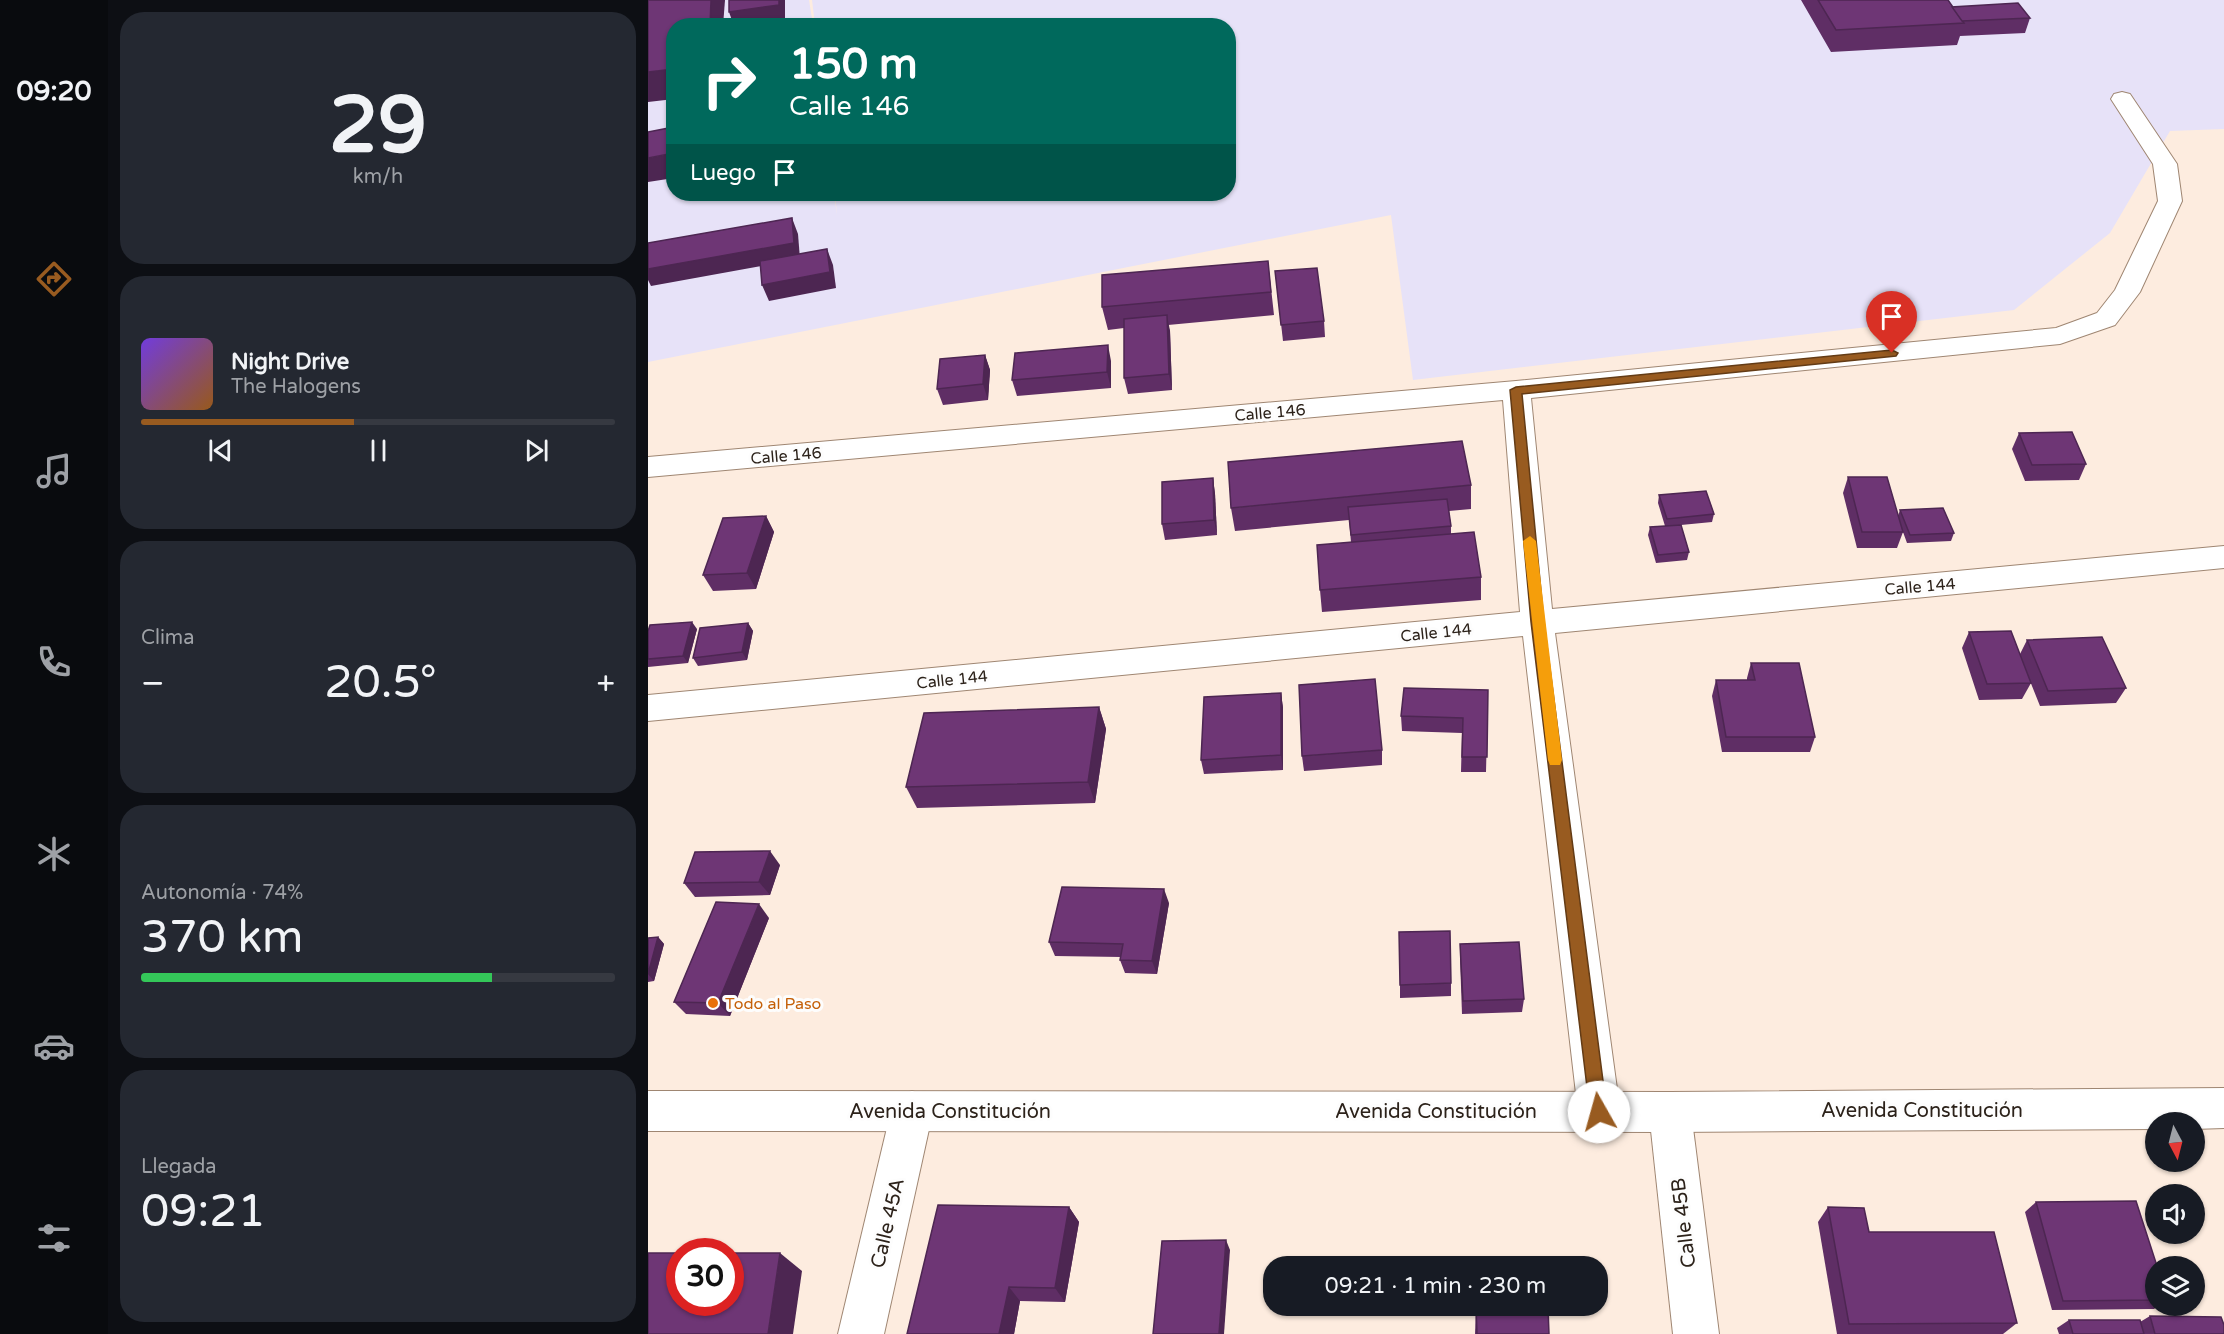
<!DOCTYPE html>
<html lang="es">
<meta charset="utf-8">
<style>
:root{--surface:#171b24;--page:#242831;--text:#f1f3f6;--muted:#9ea1a6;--line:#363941;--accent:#985b20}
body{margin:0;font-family:"Varela Round",sans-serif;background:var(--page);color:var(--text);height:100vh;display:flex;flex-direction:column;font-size:22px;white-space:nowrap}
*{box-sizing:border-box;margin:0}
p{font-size:20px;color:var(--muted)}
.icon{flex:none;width:33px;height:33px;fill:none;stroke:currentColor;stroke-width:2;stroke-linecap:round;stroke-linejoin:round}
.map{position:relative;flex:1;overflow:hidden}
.side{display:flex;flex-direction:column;gap:12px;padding:12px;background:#0d0f14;width:540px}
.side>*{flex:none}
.top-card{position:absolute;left:18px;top:18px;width:570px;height:183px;border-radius:24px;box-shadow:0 2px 4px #0004;background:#00695c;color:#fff;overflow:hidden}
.needle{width:39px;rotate:173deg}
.tools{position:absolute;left:1497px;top:1112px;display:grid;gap:12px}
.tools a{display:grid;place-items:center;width:60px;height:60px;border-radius:50%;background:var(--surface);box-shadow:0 2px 4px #0004;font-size:30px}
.speed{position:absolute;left:18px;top:1238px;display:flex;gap:12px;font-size:30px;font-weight:700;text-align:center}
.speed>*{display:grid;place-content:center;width:78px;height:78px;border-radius:50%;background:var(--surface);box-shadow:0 2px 4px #0004;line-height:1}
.speed .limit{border:9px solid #d22;background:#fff;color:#111}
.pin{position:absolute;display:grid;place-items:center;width:51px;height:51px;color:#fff;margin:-62px -26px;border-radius:50% 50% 50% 0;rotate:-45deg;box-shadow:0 0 6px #0007}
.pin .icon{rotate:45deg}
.me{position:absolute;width:66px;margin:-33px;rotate:353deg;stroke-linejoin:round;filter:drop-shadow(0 0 4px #0008)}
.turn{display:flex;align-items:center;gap:21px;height:126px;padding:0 24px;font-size:27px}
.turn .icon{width:78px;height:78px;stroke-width:2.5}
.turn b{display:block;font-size:42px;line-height:51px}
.then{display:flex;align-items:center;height:57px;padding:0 24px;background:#0003;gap:12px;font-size:22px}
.big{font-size:45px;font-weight:600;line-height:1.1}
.side .tile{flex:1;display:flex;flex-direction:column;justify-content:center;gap:9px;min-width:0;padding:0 21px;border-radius:24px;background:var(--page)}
.side .dial{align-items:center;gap:0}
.dial b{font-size:78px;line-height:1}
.song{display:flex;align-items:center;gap:18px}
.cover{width:72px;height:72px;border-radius:9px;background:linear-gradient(135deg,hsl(260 70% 55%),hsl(30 70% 35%))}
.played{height:6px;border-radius:3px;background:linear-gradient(90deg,var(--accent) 45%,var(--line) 45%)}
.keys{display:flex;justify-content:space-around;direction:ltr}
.heat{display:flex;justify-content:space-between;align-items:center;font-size:33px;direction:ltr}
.charge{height:9px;border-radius:4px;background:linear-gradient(90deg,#34c759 74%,var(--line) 0)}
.trip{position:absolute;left:615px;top:1256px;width:345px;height:60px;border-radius:24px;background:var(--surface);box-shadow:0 2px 4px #0004;font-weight:600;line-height:60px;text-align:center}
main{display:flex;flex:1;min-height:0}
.dock{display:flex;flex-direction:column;width:108px;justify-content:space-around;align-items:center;background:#090b0e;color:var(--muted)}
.dock .icon{width:42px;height:42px}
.dock .current{color:var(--accent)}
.dock b{font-size:27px;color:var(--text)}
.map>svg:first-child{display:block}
.industrial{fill:#e7e2f8}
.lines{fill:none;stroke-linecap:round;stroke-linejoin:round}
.minor-casing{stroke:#9f8672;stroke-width:2}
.major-casing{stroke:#9f8672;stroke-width:2}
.minor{fill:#fff;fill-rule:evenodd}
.major{fill:#fff;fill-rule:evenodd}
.wall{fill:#5f2e65}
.shaded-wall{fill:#4d2652}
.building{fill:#6e3675;stroke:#4d2652;stroke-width:1.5}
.route{fill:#985b20;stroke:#633b15;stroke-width:1.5}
.slow{fill:#f59e0b}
.food-dot{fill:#e8710a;stroke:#fdfdfd;stroke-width:2}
.labels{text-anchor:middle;stroke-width:6;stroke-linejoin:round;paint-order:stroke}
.street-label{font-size:16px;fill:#2c221a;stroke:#fdfdfd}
.food-label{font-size:16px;fill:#c56008;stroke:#fdfdfd;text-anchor:start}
.near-street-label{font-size:20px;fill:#2c221a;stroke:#fdfdfd}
</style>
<main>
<nav class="dock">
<b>09:20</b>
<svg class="icon current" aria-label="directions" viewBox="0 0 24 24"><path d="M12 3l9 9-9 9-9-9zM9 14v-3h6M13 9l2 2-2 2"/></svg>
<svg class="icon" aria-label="music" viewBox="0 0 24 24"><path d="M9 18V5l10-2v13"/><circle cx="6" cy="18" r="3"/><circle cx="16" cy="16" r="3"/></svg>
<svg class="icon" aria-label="phone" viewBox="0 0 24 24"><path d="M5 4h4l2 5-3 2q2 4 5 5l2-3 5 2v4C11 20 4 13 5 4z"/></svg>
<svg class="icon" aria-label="climate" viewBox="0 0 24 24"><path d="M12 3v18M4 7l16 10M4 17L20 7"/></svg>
<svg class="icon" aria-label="car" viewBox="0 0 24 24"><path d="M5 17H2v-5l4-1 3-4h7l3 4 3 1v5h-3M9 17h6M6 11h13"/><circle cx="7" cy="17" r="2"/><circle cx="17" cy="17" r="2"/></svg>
<svg class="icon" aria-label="filters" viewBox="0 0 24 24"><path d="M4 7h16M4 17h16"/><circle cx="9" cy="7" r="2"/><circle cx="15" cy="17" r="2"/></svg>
</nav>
<section class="side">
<div class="tile dial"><b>29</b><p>km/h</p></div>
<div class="tile">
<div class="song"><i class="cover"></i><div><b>Night Drive</b><p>The Halogens</p></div></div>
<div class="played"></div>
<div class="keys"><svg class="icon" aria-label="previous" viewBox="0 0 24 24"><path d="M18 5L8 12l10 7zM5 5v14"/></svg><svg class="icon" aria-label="pause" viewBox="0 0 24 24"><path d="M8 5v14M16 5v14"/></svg><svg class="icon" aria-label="next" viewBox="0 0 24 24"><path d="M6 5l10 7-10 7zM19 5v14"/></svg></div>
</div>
<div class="tile"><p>Clima</p>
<div class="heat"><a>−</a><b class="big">20.5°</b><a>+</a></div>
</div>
<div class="tile"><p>Autonomía · 74%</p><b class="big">370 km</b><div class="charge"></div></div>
<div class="tile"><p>Llegada</p><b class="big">09:21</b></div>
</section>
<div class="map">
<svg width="1576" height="1334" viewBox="0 0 1576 1334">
<rect width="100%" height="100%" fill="#fdecdf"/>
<polygon class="industrial" points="0,0 161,0 165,25 26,26 26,194 186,194 189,215 187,194 580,194 580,26 167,25 164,0 1576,0 1576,129 1522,131 1462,233 1366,310 765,380 743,215 0,362"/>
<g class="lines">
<defs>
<g id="minor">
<polygon points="1474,92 1482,94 1529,164 1534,201 1492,292 1467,325 1412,344 883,398 904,609 1576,546 1576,568 907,633 972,1111 966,1125 951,1131 936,1125 930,1111 875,636 0,721 0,695 872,612 855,400 0,477 0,457 868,381 1408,328 1449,313 1467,290 1510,201 1505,164 1463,99 1466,94"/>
<polygon points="264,1091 279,1097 285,1111 236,1334 190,1334 243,1111 249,1097"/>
<polygon points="1022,1092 1037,1098 1043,1112 1071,1334 1025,1334 1001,1112 1007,1098"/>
</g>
<polygon id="major" points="1576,1088 1576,1128 1546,1129 1546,1122 1508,1122 1508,1129 1022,1132 0,1131 0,1091 1022,1092"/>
</defs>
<use href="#minor" class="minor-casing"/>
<use href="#major" class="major-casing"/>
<use href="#minor" class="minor"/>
<use href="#major" class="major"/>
</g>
<g class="wall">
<polygon points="1153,0 1300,0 1304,7 1382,18 1377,33 1312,36 1309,45 1183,52"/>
<polygon points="620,261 626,315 520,325 522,331 524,390 480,394 476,378 476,328 460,330 454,307"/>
<polygon points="627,271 676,321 677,337 635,341"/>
<polygon points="337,355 342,370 340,400 295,405 289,389"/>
<polygon points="463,361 463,388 369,396 364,380"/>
<polygon points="1371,433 1438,464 1431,480 1377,481 1364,449"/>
<polygon points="1200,477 1250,516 1252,510 1306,533 1303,541 1259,543 1255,532 1249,548 1209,548 1195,493"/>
<polygon points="565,478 567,494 569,535 517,540 514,524"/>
<polygon points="823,485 823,509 801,511 803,526 803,534 833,577 833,600 674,612 672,590 703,542 701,520 587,531 583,508"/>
<polygon points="1011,495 1066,514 1064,522 1033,525 1041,552 1039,560 1008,563 1000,535 1002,527 1017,526 1010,503"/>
<polygon points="118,516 126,532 108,589 65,591 55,575"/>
<polygon points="100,623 105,631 99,660 50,666 45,658"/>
<polygon points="49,629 40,663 0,667 0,631"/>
<polygon points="1321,632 1372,654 1379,640 1478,688 1468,703 1392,706 1380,676 1383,683 1374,699 1331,700 1314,648"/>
<polygon points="1103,663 1167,737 1162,752 1074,752 1064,696 1068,680 1099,680 1099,678"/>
<polygon points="840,690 838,772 813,772 814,733 754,731 753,716"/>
<polygon points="633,693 635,708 635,770 556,774 553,760"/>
<polygon points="451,707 458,729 447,803 269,808 258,787"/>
<polygon points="734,750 734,765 656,771 654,756"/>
<polygon points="132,865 122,895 47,897 36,883"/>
<polygon points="521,903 509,974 477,973 472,960 473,957 407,956 401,942"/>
<polygon points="121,918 82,1016 38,1014 26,1002"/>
<polygon points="10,937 16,944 6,981 0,982 0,938"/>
<polygon points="812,944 876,999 874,1012 814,1014 812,958"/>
<polygon points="803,983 803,996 752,998 752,985"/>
<polygon points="1388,1202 1508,1266 1508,1305 1512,1305 1506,1309 1404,1310 1377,1212"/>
<polygon points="421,1207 431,1222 417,1302 372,1301 366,1334 259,1334"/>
<polygon points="1180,1207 1221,1232 1369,1323 1355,1334 1189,1334 1170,1222"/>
<polygon points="828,1307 901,1334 827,1334"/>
<polygon points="1502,1316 1576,1334 1411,1334 1409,1328 1421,1320 1492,1322"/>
</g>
<g class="shaded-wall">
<polygon points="63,0 77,0 75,26 62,26"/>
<polygon points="131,0 137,0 137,20 97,26 86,26 81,12"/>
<polygon points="26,69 26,99 0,102 0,72"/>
<polygon points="26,153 26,178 0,182 0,158"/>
<polygon points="144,218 150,234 152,259 3,286 0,280 0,269"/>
<polygon points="179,249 185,265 188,288 121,301 114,285"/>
<polygon points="519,315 522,331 524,390 521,374"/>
<polygon points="460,345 463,361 463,388 459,372"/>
<polygon points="337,355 342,370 340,400 335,384"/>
<polygon points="565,478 567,494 569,535 566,520"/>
<polygon points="118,516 126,532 108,589 99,573"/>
<polygon points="44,622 49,629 40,663 35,656"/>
<polygon points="100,623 105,631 99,660 94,652"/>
<polygon points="633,693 635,708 635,770 633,755"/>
<polygon points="451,707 458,729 447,803 440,782"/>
<polygon points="122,851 132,865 122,895 111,882"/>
<polygon points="516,889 521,903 509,974 504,961"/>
<polygon points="111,904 121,918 82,1016 70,1003"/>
<polygon points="10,937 16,944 6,981 0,974"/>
<polygon points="421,1207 431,1222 417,1302 407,1288"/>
<polygon points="578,1240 582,1250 576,1334 571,1334"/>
<polygon points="132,1253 154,1271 145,1334 120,1334"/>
<polygon points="361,1287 372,1301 366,1334 351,1334"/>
</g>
<g class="building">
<polygon points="0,0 63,0 62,26 26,26 26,69 0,72"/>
<polygon points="81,0 131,0 131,5 81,12"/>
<polygon points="1170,0 1300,0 1316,23 1188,30"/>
<polygon points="1370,3 1382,18 1314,21 1304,7"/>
<polygon points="26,127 26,153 0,158 0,132"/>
<polygon points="144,218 146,243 0,269 0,243"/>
<polygon points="179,249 182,272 114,285 112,261"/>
<polygon points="620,261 623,292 454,307 454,275"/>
<polygon points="669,268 676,321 633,325 627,271"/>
<polygon points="519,315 521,374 476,378 476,319"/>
<polygon points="460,345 459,372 364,380 367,353"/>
<polygon points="337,355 335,384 289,389 292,359"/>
<polygon points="1424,432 1438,464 1384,465 1371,433"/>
<polygon points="814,441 823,485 583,508 580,462"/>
<polygon points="1200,477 1239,477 1255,532 1214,532"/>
<polygon points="565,478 566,520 514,524 514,482"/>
<polygon points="1058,491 1066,514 1019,519 1011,495"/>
<polygon points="799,499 803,526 703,535 700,507"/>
<polygon points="1295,508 1306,533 1262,535 1252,510"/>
<polygon points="118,516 99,573 55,575 75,518"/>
<polygon points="1033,525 1041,552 1010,555 1002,527"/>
<polygon points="826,532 833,577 672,590 669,545"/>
<polygon points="44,622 35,656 0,659 0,631 2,625"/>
<polygon points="100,623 94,652 45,658 52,628"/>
<polygon points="1363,631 1383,683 1339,684 1321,632"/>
<polygon points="1454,637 1478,688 1400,691 1379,640"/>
<polygon points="1103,663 1151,663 1167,737 1078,737 1068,680 1107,680"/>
<polygon points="727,679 734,750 654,756 651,685"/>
<polygon points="756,688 840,690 839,757 814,757 815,718 753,716"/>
<polygon points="633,693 633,755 553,760 556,697"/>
<polygon points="451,707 440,782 258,787 276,713"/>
<polygon points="122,851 111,882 36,883 47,852"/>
<polygon points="414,887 516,889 504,961 472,960 475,944 401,942"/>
<polygon points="68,902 111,904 70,1003 26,1002"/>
<polygon points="802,931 803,983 752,985 751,932"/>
<polygon points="10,937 0,974 0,938"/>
<polygon points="871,942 876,999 815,1001 812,944"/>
<polygon points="1488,1201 1509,1266 1508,1266 1508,1300 1415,1301 1388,1202"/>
<polygon points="290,1205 421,1207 407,1288 361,1287 351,1334 259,1334"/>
<polygon points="1180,1207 1216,1208 1221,1232 1346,1232 1369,1323 1201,1324"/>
<polygon points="578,1240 571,1334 505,1334 514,1241"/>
<polygon points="0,1253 32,1253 32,1302 82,1302 82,1253 132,1253 120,1334 0,1334"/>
<polygon points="828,1307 900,1308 901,1334 829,1334"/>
<polygon points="1502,1316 1573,1317 1576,1325 1576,1334 1507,1334"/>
<polygon points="1421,1320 1492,1320 1496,1334 1425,1334"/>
</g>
<polygon class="route" points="1244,350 1250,353 1248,356 874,394 896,622 959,1112 957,1117 951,1120 945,1117 942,1112 883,622 862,390 868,387"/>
<polygon class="slow" points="882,536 888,541 914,760 912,765 902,765 900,760 875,541"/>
<circle class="food-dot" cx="65" cy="1003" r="6"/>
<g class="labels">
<g class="street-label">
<text transform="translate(622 412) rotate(-5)" y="6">Calle 146</text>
<text transform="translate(138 455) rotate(-5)" y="6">Calle 146</text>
<text transform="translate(1272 586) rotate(-5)" y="6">Calle 144</text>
<text transform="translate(788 632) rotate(-6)" y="6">Calle 144</text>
<text transform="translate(304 679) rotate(-6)" y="6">Calle 144</text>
</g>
<g class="food-label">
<text x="77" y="1009">Todo al Paso</text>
</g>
<g class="near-street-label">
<text x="1274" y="1117">Avenida Constitución</text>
<text x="302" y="1118">Avenida Constitución</text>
<text x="788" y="1118">Avenida Constitución</text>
<text transform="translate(239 1223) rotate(-77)" y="7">Calle 45A</text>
<text transform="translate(1035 1223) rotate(-97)" y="7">Calle 45B</text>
</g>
</g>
</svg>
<div class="tools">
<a><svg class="needle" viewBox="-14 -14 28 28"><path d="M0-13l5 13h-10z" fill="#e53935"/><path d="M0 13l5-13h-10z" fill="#9ea1a6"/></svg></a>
<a><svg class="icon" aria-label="sound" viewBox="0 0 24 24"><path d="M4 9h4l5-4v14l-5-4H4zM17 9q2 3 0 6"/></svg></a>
<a><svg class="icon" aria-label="layers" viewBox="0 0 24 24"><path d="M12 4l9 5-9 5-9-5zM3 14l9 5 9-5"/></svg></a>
</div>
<div class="speed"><div class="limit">30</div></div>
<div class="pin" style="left:1244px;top:353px;background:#d93025"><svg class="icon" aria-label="arrive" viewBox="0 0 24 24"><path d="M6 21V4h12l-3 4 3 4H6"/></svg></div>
<svg class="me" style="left:951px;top:1112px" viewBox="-20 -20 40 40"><circle r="19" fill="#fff"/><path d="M0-13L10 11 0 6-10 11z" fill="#985b20"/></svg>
<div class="trip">09:21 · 1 min · 230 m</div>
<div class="top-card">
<div class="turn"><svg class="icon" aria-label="right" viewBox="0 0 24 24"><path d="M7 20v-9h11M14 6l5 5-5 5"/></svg><div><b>150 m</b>Calle 146</div></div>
<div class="then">Luego<svg class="icon" aria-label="arrive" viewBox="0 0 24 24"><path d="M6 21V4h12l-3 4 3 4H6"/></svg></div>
</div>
</div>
</main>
